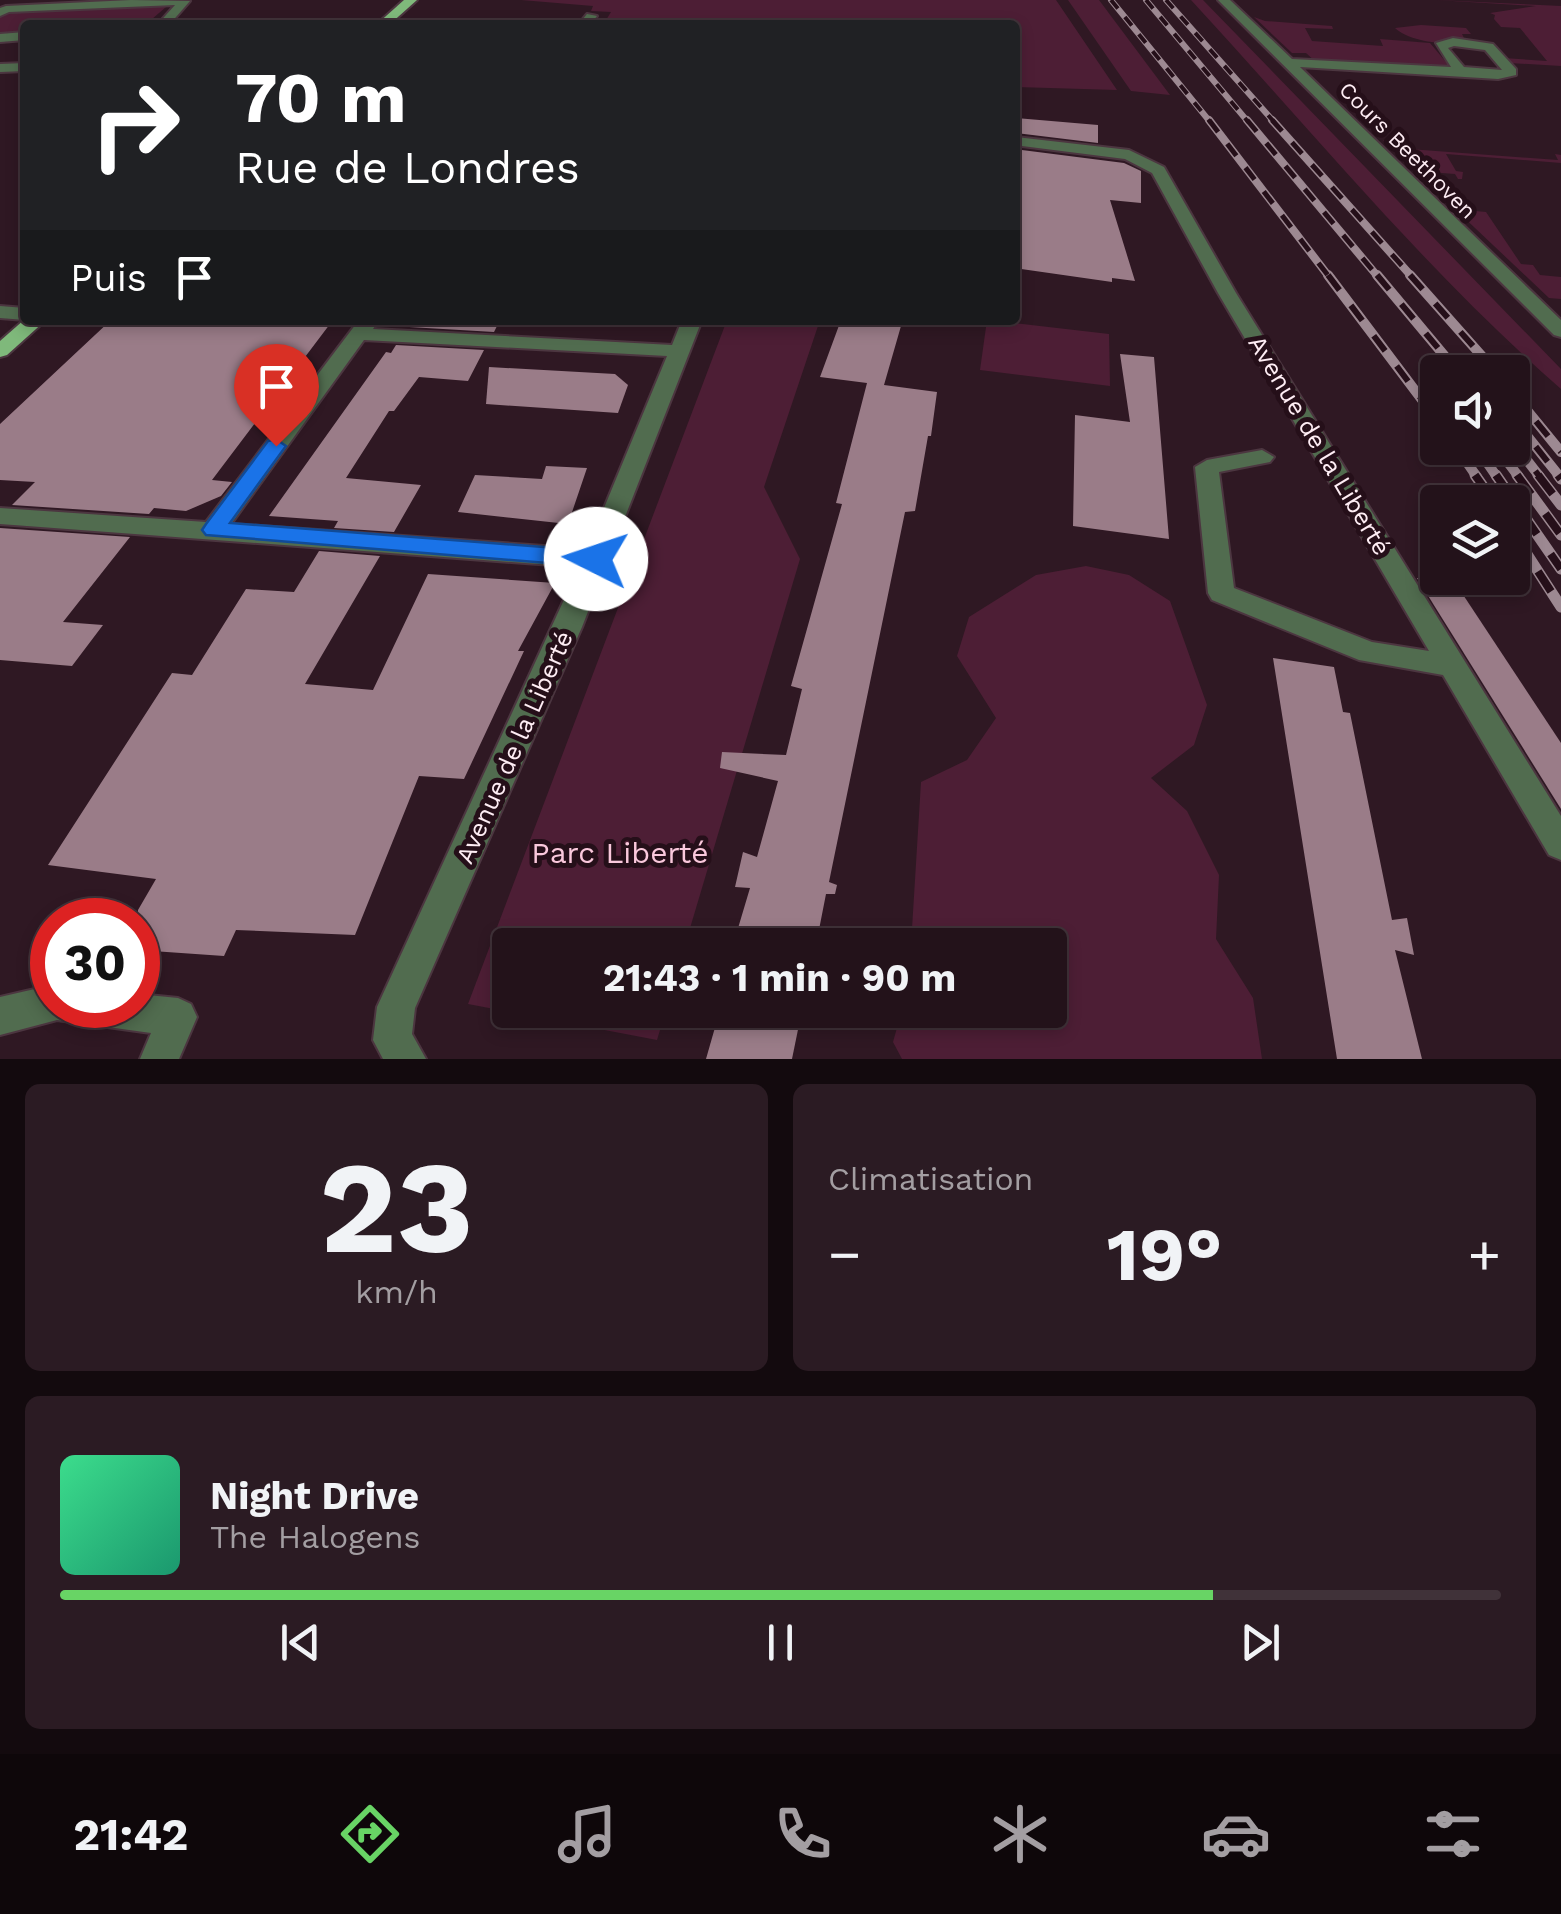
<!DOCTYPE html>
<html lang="fr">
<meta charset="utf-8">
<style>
:root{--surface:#23121a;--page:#2b1b23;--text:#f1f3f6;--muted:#a39ea2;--line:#403239;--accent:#68d465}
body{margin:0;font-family:"Work Sans",sans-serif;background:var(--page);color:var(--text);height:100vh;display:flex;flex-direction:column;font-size:38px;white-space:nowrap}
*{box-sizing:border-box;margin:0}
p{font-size:32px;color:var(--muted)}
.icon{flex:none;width:55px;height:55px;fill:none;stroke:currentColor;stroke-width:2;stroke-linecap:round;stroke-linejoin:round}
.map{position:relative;height:1059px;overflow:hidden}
.details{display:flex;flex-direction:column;gap:25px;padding:25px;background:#130a0e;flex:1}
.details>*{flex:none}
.top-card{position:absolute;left:20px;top:20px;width:1000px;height:305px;border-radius:10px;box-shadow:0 5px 15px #0003,0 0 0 2px var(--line);background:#202124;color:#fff;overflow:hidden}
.fabs{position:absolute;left:1420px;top:355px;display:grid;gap:20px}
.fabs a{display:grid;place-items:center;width:110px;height:110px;border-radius:10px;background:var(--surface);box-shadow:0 5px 15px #0003,0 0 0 2px var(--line);font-size:50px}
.speed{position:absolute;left:30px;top:898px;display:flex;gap:20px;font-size:50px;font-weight:700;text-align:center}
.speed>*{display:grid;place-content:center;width:130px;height:130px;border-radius:50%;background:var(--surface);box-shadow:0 5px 15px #0003,0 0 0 2px var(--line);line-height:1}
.speed .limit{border:15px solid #d22;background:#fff;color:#111}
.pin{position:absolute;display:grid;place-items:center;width:85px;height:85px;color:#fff;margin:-102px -42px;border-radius:50% 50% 50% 0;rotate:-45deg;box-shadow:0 0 10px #0007}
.pin .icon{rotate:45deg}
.me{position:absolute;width:110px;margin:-55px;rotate:274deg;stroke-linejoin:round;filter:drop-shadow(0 0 8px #0008)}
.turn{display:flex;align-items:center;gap:35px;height:210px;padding:0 50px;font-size:45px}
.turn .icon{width:130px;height:130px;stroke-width:2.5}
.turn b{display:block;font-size:70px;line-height:85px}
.then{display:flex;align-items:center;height:95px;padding:0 50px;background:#0003;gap:20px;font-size:38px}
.big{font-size:75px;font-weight:700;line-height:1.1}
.details .tile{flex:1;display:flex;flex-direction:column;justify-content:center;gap:15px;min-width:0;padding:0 35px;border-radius:15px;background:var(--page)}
.details .dial{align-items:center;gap:0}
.dial b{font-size:130px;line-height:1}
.song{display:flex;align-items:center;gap:30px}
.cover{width:120px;height:120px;border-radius:15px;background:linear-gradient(135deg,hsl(150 70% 55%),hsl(160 70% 35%))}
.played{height:10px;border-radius:5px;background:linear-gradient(90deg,var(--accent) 80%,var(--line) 80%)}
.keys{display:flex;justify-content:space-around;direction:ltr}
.heat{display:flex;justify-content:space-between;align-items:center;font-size:55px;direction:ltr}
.details .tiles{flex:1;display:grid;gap:25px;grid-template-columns:1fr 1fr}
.tile:last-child{grid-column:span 2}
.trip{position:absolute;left:492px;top:928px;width:575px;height:100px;border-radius:10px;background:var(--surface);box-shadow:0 5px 15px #0003,0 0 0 2px var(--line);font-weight:700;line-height:100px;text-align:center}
.tabs{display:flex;height:160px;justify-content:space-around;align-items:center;background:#0e070a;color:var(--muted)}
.tabs .icon{width:70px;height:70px}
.tabs .active{color:var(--accent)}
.tabs b{font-size:45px;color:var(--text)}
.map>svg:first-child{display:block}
.green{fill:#4d1e35}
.building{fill:#9a7c88}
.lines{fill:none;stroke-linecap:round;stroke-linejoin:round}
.minor-casing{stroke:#4c3640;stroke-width:4}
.major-casing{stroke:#4c3640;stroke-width:4}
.minor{fill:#516c4f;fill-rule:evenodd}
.major{fill:#7fb97b;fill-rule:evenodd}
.rail-far3-casing{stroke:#9d8992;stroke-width:6}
.rail-far2-casing{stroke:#9d8992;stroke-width:8}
.rail-far1-casing{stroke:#9d8992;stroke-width:10}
.rail-casing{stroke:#9d8992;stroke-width:11}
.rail-far3{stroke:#250f19;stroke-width:4;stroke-dasharray:11;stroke-linecap:butt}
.rail-far2{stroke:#250f19;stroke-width:5;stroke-dasharray:15;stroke-linecap:butt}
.rail-far1{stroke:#250f19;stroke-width:6;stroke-dasharray:19;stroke-linecap:butt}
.rail{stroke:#250f19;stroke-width:8;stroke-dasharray:24;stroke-linecap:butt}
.route{fill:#1a73e8;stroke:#114b97;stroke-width:2.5}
.labels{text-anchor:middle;stroke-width:10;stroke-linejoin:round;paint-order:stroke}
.far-street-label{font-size:22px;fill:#feedf4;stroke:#250f19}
.street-label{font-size:25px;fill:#feedf4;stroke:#250f19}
.near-park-label{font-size:30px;fill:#fac8dc;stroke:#250f19}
</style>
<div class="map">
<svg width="1561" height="1059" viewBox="0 0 1561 1059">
<rect width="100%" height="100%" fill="#2f1823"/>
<g class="green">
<polygon points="521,0 1056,0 1117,90 1015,87 1015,25 603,25 611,12 591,11 593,6"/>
<polygon points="1068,0 1099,0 1170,95 1131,91"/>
<path d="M1191,0H1203L1561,369V389C1427,272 1312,131 1191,0Z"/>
<polygon points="1436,0 1561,6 1561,66 1509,63 1504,58 1547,61 1520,28 1501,27 1494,19 1495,15 1490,13 1536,6"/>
<polygon points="156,4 166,7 145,25 25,25 25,33 0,35 0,16 25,10"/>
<polygon points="1254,17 1265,21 1332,26 1333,29 1305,28 1312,41 1383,46 1380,39 1430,43 1451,68 1317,63 1306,53 1292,53"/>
<path d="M1421,25L1466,28L1471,34H1462L1464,38L1477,41C1455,46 1412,44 1395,28Z"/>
<polygon points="1383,140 1392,141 1396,148 1558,160 1555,154 1561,155 1561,163 1446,154 1456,171 1463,172 1462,179 1458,179 1455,174 1428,172 1416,161 1404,161"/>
<polygon points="1438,193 1454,194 1465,210 1486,212 1521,264 1533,265 1540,275 1561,277 1561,299 1549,298"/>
<polygon points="727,320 820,320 764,487 800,559 685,945 510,945 510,1010 666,1010 657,1040 468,1004"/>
<polygon points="987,320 1109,334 1110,386 980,370"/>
<polygon points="1086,566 1129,575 1170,601 1207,705 1194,745 1151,778 1187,811 1219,875 1216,939 1253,998 1262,1059 902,1059 893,1042 902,1010 1050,1010 1050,945 911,945 921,782 967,760 996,718 957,656 969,617 1036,575"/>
</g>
<g class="building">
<polygon points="1015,118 1098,125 1098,143 1015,133"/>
<polygon points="1015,149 1124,163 1141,171 1141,203 1110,200 1135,281 1112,278 1112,282 1015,268"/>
<polygon points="111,320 284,325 289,320 333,320 212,480 232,482 221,496 186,511 154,508 149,514 12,505 35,482 0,480 0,424"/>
<polygon points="414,320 500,320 494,332 409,327"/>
<polygon points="841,320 895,320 894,325 901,326 884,385 937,392 931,436 928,436 915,511 905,512 829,882 837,885 835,894 826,894 816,945 733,945 750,888 735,887 743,852 757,857 778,781 720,768 722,752 786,755 802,689 791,686 842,504 836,503 867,383 820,377"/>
<polygon points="396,345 484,350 468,381 419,377 394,411 389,411 346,478 421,485 394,532 334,528 338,521 269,516 386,352 391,353"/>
<polygon points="1120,354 1154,357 1169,539 1073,526 1075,415 1130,422"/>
<polygon points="489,367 615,374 628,385 618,413 486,404"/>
<polygon points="546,466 587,468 568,524 458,512 475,475 542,479"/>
<polygon points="0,528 130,537 63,622 103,625 72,666 0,660"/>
<polygon points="319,551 380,556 305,684 373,690 428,574 555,583 518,651 524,651 464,779 419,776 355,935 236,930 224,956 138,950 138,910 156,879 48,865 172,673 192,675 246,589 294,592"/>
<polygon points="1417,578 1452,578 1561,743 1561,809"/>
<polygon points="1273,658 1334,667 1343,712 1350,713 1392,920 1407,918 1414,955 1395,950 1422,1059 1337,1059"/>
<polygon points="720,1010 802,1010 792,1059 706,1059"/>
</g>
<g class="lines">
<defs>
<g id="minor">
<polygon points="131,0 190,1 169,25 157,25 175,5 9,12 0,16 0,8 6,6"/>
<path d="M1218,0H1230L1292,59L1451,67L1436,43L1453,38L1493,44L1516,69V75L1498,79L1300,67L1561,320V337L1554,335ZM1454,46L1485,50L1502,70L1464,67L1448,48Z"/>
<polygon points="587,14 597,16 590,25 578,25"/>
<polygon points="25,32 25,40 0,42 0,34"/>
<polygon points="25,63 25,71 0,72 0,64"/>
<polygon points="1015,137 1129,150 1164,167 1236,293 1561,816 1561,860 1549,855 1443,675 1359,660 1212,600 1208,593 1195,467 1207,460 1262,450 1274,457 1270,462 1219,472 1234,588 1372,642 1429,651 1218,293 1152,173 1125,159 1015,145"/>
<polygon points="0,306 25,308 25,320 0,318"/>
<path d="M359,320H379L373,329L672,345L682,320H702L582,627L415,1008L412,1034L426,1059H383L373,1040L377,1007L579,567L0,524V508L206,522ZM364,340L667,356L587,549L231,524Z"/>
<polygon points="52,985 52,1005 138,1005 138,994 178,998 191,1004 197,1017 179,1059 140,1059 151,1033 57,1020 0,1035 0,997"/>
</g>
<g id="major">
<polygon points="404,0 417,0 389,25 376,25"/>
<polygon points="25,319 46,320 7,355 0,357 0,341"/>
</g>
</defs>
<use href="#minor" class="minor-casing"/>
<use href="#major" class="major-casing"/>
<use href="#minor" class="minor"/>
<use href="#major" class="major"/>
<defs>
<g id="rail-far3">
<polyline points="1111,0 1211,123"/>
<polyline points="1146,0 1249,123"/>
<polyline points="1166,0 1275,123"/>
</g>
<g id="rail-far2">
<polyline points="1209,120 1330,278"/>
<polyline points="1247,120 1379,278"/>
<polyline points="1272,120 1413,278"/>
</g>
<g id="rail-far1">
<polyline points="1328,275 1438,421"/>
<polyline points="1377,275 1458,372"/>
<polyline points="1410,275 1496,372"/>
<polyline points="1512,392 1561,452"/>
<polyline points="1512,417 1560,477"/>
<polyline points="1512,441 1540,477"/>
<polyline points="1457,448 1477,477"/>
<polyline points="1477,448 1497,477"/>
<polyline points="1497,448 1519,477"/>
</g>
<g id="rail">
<polyline points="1475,475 1494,502"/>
<polyline points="1496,475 1561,569"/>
<polyline points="1517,475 1561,535"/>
<polyline points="1538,475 1561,505"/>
<polyline points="1558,475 1561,479"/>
<polyline points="1512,531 1561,607"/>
</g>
</defs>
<use href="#rail-far3" class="rail-far3-casing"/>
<use href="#rail-far2" class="rail-far2-casing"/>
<use href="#rail-far1" class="rail-far1-casing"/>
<use href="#rail" class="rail-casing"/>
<use href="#rail-far3" class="rail-far3"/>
<use href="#rail-far2" class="rail-far2"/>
<use href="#rail-far1" class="rail-far1"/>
<use href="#rail" class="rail"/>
</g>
<polygon class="route" points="276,439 286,446 230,523 596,551 608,559 596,567 206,535 202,530 206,524 268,441"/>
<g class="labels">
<g class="far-street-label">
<text transform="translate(1408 150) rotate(45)" y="8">Cours Beethoven</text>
</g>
<g class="street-label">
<text transform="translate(1320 445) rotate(59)" y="9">Avenue de la Liberté</text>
<text transform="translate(514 747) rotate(-66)" y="9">Avenue de la Liberté</text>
</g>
<g class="near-park-label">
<text x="620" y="863">Parc Liberté</text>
</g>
</g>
</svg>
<div class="fabs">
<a><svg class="icon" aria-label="sound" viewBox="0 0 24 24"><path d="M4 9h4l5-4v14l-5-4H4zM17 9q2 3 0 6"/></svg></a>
<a><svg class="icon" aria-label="layers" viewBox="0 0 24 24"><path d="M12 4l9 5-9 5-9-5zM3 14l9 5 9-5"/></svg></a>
</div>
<div class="speed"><div class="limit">30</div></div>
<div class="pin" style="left:276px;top:446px;background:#d93025"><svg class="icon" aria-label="arrive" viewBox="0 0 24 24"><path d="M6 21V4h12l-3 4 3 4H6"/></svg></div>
<svg class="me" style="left:596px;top:559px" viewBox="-20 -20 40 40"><circle r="19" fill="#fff"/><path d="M0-13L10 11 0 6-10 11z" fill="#1a73e8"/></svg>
<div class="trip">21:43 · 1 min · 90 m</div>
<div class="top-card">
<div class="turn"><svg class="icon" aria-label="right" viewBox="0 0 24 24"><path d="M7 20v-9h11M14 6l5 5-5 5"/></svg><div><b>70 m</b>Rue de Londres</div></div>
<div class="then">Puis<svg class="icon" aria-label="arrive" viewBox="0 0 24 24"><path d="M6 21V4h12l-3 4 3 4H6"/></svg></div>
</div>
</div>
<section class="details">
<div class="tiles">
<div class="tile dial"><b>23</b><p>km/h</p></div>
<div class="tile"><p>Climatisation</p>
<div class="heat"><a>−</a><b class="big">19°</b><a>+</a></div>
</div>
<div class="tile">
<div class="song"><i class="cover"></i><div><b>Night Drive</b><p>The Halogens</p></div></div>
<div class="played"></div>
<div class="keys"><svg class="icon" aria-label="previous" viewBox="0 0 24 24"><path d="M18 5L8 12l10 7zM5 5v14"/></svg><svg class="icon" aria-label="pause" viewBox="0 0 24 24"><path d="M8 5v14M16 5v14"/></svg><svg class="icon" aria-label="next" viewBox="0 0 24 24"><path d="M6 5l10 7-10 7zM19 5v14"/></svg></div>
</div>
</div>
</section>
<nav class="tabs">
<b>21:42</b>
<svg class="icon active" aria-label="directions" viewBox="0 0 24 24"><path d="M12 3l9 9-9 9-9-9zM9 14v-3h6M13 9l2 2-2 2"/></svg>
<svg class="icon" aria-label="music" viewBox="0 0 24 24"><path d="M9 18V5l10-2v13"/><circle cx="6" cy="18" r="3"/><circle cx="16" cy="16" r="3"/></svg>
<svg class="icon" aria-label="phone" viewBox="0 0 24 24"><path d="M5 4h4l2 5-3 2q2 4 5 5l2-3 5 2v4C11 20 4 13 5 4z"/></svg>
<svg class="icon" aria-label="climate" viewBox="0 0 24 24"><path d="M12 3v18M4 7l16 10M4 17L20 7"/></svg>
<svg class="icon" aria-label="car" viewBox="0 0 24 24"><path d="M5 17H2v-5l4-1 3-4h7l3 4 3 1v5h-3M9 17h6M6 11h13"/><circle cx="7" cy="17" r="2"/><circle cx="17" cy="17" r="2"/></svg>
<svg class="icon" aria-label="filters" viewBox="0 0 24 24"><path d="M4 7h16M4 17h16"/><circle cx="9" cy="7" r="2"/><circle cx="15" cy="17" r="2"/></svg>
</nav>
